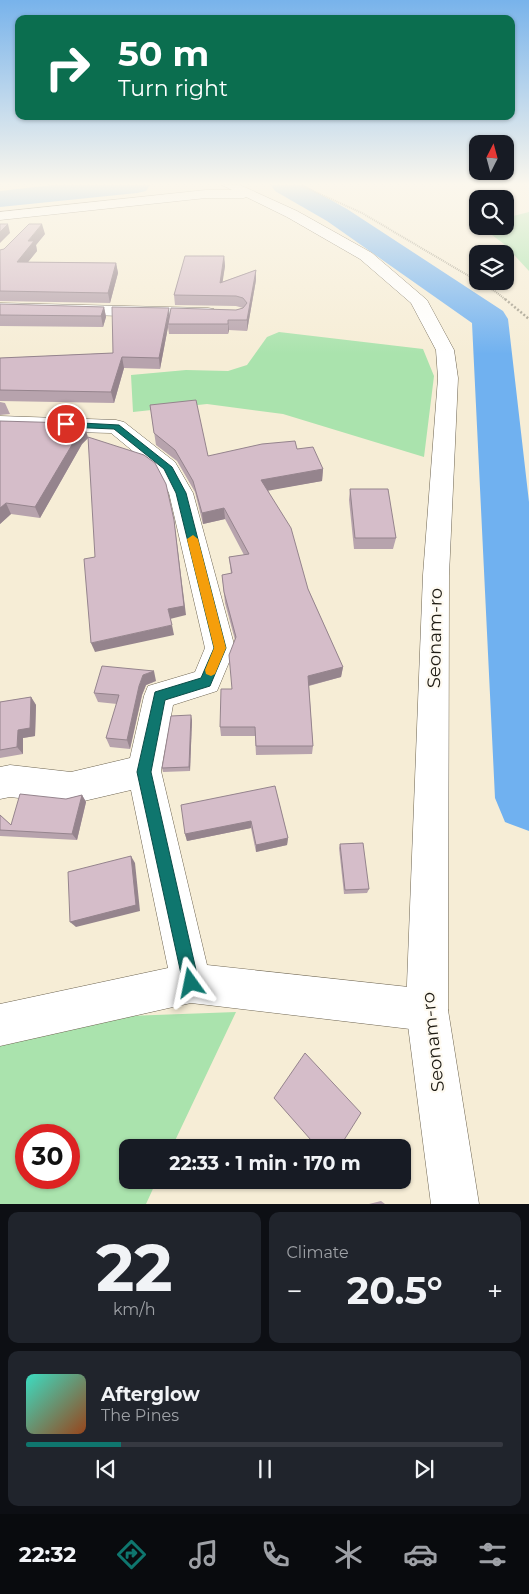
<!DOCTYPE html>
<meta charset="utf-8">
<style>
:root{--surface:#171b24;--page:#20242c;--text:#f1f3f6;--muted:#9ea1a6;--line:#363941;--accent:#0f766e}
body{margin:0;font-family:Montserrat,sans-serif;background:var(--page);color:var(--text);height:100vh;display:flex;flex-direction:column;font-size:19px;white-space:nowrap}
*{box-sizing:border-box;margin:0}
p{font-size:16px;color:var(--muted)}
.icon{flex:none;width:28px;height:28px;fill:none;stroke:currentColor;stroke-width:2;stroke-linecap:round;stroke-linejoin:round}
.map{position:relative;height:1204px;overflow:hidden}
.details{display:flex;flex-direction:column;gap:8px;padding:8px;background:#0d0f14;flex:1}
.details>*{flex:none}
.hud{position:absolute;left:15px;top:15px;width:500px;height:105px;border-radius:10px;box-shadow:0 1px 4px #0004;background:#0b6e4f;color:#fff;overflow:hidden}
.needle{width:32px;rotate:6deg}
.controls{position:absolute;left:469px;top:135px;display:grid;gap:10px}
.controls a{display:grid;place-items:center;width:45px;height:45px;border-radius:10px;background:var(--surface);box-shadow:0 1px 4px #0004;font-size:25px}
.speed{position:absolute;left:15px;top:1124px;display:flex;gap:10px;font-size:25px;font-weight:700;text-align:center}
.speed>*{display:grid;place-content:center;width:65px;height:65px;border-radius:50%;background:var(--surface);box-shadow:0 1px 4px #0004;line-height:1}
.speed .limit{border:8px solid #d22;background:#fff;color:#111}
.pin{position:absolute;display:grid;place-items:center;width:42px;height:42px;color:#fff;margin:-21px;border:2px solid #fff;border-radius:50%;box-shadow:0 1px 5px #0007}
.me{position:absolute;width:55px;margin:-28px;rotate:348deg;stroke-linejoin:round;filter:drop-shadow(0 0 4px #0008)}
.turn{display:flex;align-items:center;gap:18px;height:105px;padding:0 20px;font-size:22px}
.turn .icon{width:65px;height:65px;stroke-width:2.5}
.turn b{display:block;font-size:35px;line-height:42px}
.big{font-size:38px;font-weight:700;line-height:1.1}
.details .card{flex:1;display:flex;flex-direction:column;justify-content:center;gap:8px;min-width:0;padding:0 18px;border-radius:10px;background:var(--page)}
.details .dial{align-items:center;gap:0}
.dial b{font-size:65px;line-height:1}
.song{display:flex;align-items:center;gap:15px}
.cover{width:60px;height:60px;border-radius:8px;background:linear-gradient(135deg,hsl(170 70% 55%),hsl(20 70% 35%))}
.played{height:5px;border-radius:2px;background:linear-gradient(90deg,var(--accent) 20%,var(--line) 20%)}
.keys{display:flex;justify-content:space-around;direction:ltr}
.heat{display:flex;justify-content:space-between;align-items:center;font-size:28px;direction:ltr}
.details .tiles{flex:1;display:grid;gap:8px;grid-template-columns:1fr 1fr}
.card:last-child{grid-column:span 2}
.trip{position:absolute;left:119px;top:1139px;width:292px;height:50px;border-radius:10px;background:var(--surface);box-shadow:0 1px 4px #0004;font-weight:700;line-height:50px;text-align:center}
.menu{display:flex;height:80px;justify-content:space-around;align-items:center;background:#090b0e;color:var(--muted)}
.menu .icon{width:35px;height:35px}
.menu .on{color:var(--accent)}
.menu b{font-size:22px;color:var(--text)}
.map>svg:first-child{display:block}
.green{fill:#aae3ad;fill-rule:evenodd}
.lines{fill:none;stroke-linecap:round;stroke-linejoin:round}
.river{fill:#70b1f0;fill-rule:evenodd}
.street-casing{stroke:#6e6552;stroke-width:1}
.secondary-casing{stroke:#6e6552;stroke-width:1}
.path-far1{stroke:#a19b8a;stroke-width:2;stroke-dasharray:1 1;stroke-linecap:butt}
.path{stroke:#a19b8a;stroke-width:2.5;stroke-dasharray:2 2;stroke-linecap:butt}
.street{fill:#fff;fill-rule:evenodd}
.secondary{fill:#fff;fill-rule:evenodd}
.wall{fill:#b7a3ad}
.shaded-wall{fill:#95848d}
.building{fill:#d5bdc9;stroke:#95848d}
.route{fill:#0f766e;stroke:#0a4d48}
.slow{fill:#f59e0b}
.labels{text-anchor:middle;stroke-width:4.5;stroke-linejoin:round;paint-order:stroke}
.street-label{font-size:18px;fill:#1f1c14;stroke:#fefaf1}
</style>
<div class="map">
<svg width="529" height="1204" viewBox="0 0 529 1204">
<rect width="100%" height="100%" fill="#f6edd6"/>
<g class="green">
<polygon points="529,212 529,271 504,244 480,226 505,226 505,218"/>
<polygon points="279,332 423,349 434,376 424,457 283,414 207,404 133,412 131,375 186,370 228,371 247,365 267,337"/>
<path d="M236,1012L172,1147L128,1148V1180H157L146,1204H0V1046L128,1016ZM26,1135H69V1178H26Z"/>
</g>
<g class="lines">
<g class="river">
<polygon points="53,185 150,185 146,191 137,193 0,207 0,191"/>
<polygon points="271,185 304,185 347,209 503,311 508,319 529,502 529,831 505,822 495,798 472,323 327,221 275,191"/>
</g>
<defs>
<g id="street">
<polygon points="206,190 244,190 251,194 244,198 206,198 0,220 0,212"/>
<polygon points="0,303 208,308 214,309 217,313 214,317 208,318 0,313"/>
<polygon points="0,416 116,420 124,422 175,462 193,493 235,648 217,691 173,705 161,771 207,965 427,989 442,995 448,1010 442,1025 427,1031 191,1003 0,1046 0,1004 168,968 131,790 71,804 10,797 0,799 0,767 10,765 71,772 130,758 144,696 148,686 195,672 205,648 169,493 158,472 111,433 0,430"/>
</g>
<polygon id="secondary" points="222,185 240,185 297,211 372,253 427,300 454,350 458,378 449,575 448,1010 479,1204 431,1204 406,1010 423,575 438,378 436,350 411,303 360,259 287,217"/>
</defs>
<use href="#street" class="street-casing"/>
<use href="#secondary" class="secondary-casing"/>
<polyline class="path-far1" points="300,185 362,213 496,292 506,300"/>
<polyline class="path" points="505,299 529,319"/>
<use href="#street" class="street"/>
<use href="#secondary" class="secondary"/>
</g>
<g class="wall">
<polygon points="45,234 36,245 37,251 28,262 116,263 118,273 110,303 0,301 0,250 4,249"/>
<polygon points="224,256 225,266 222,282 256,270 256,280 247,331 229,330 228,334 169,334 168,327 160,369 124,368 114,403 0,401 0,358 113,353 170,316 236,310 243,308 236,306 175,305 174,295"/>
<polygon points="0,304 104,307 106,317 103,327 0,326"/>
<polygon points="0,402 5,403 10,414 0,415"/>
<polygon points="150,405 208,456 297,449 323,469 322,481 268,490 308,589 343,667 341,677 309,686 313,746 312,754 256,755 255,736 221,736 220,727 232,689 235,640 225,603 222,575 231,574 229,557 244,555 225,519 203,524 195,492 177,461 156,445"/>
<polygon points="0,421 85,427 88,438 82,444 40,518 11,514 0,524"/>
<polygon points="350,489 396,538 393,549 354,549 349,500"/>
<polygon points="156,681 146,685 142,695 130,749 110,747 106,738 117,704 98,702 94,693"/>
<polygon points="31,697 36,705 35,736 23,738 23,754 0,758 0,702"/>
<polygon points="192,720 190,771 163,772 162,768"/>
<polygon points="275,786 288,838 287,845 256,852 251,828 187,841 185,834"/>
<polygon points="82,795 86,802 77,840 0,836 0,815 11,825 66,799"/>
<polygon points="340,844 369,889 367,893 344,894 339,848"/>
<polygon points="381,1201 385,1204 369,1204"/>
</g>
<g class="shaded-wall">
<polygon points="8,224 10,233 0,243 0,232"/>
<polygon points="42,224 45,234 36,245 37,251 20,272 17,262 28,241"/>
<polygon points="224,256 225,266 221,293 220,283"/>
<polygon points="116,263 118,273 110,303 108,293"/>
<polygon points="256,270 256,280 247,331 247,320"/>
<polygon points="104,307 106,317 103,327 101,316"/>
<polygon points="169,308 170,318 168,324 168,327 160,369 159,358"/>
<polygon points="228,320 229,330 228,334"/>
<polygon points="122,357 124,368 114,403 111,392"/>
<polygon points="85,427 88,438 82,444 40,518 35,507 79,433"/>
<polygon points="323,469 322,481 261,492 261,480"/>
<polygon points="6,503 11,514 0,524 0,508"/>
<polygon points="224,508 225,519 203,524 202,513"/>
<polygon points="174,520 186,615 170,619 168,609"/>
<polygon points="172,625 174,635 95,652 91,643"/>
<polygon points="343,667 341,677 307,686 308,676"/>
<polygon points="154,671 156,681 146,685 142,695 130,749 127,740 139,686 143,675"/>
<polygon points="31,697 36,705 35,736 23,738 23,754 17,747 18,730"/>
<polygon points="191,715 192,720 190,771 189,767"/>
<polygon points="82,795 86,802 77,840 72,834"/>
<polygon points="251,821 251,828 187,841 185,834"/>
<polygon points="288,838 287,845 256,852 256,845"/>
<polygon points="131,856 135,863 140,911 76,927 70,922"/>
</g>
<g class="building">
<polygon points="0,224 8,224 0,232"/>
<polygon points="29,224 42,224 28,241 34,241 17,262 116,263 108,293 0,291 0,250 4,249"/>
<polygon points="185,256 224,256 220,283 256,270 247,320 228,320 228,324 168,324 171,308 236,310 243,308 247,303 243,298 236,296 174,295"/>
<polygon points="0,304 104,307 101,316 0,315"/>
<polygon points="112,307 169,308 159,358 122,357 111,392 0,390 0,358 113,353"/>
<polygon points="196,400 208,456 262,444 295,441 297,449 313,447 323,469 261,480 291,528 308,589 343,667 308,676 313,746 256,746 255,727 220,727 221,689 232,689 229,655 236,637 224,592 222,575 232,573 229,557 249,554 224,508 202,513 193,481 175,450 154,433 150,405"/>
<polygon points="0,421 70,423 85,427 79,433 35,507 6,503 0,508"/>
<polygon points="88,437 144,455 155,463 166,484 174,520 184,606 168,609 172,625 91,643 84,559 95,557"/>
<polygon points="350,489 388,489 396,538 355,538"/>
<polygon points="102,666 154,671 143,675 139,686 127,740 106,738 119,695 94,693"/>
<polygon points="31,697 30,728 18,730 17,747 0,750 0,702"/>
<polygon points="191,715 189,767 162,768 171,716"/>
<polygon points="275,786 288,838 256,845 251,821 185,834 181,805"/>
<polygon points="20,794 66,799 82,795 72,834 0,830 0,815 11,825"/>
<polygon points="363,843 369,889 345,890 340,844"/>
<polygon points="131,856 136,905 70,922 68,872"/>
<polygon points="305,1053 361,1113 339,1148 318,1148 274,1098"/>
</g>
<linearGradient id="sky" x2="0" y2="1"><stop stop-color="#78b3eb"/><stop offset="0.52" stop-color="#fbf7ed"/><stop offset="1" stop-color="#fbf7ed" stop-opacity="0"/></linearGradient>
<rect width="529" height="354" fill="url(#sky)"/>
<polygon class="route" points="63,422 119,425 172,467 186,493 226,648 210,686 165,700 151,772 199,983 197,989 191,991 185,989 183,983 137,772 155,692 201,678 214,648 176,493 164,469 114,429 66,427 63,426"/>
<polygon class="slow" points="193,535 198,539 226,648 215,674 211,676 206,674 205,670 214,648 187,539"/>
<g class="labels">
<g class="street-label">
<text transform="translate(435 638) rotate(-89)" y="6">Seonam-ro</text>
<text transform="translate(433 1042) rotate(-96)" y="6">Seonam-ro</text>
</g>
</g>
</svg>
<div class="controls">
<a><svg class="needle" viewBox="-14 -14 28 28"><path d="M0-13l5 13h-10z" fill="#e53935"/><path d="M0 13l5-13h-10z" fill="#9ea1a6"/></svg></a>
<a><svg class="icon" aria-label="search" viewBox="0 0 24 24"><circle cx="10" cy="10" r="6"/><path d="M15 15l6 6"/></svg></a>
<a><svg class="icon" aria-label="layers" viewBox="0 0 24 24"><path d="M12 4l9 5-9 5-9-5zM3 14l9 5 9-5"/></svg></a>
</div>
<div class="speed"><div class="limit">30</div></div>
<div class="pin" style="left:66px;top:424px;background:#d93025"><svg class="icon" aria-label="arrive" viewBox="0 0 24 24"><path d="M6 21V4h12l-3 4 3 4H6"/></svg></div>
<svg class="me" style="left:191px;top:983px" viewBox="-20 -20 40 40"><path d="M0-17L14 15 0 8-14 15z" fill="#0f766e" stroke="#fff" stroke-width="4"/></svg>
<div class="trip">22:33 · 1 min · 170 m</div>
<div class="hud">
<div class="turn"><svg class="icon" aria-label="right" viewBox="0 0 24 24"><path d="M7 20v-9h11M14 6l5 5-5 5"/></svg><div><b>50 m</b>Turn right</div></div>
</div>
</div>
<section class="details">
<div class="tiles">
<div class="card dial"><b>22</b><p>km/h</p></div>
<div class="card"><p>Climate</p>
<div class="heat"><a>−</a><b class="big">20.5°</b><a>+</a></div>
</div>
<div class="card">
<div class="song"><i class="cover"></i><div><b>Afterglow</b><p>The Pines</p></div></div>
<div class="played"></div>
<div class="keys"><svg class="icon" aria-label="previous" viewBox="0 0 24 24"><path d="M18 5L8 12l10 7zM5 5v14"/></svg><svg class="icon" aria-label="pause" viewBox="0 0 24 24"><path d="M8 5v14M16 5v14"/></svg><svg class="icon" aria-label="next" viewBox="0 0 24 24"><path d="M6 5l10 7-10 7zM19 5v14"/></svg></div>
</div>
</div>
</section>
<nav class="menu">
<b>22:32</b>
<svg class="icon on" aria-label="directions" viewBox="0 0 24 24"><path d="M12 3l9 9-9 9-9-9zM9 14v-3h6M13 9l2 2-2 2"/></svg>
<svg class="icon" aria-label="music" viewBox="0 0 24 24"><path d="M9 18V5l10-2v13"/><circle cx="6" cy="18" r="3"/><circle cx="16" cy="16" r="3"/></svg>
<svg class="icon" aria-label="phone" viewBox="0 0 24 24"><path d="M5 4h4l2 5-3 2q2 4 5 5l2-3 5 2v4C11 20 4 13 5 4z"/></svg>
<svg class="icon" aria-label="climate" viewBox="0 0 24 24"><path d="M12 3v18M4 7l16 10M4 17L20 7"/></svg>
<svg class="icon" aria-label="car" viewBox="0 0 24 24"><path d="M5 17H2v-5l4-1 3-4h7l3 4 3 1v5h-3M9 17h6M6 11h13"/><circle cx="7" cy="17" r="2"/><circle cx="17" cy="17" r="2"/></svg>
<svg class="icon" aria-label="filters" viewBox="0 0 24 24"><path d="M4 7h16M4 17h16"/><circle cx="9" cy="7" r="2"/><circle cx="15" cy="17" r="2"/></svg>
</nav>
